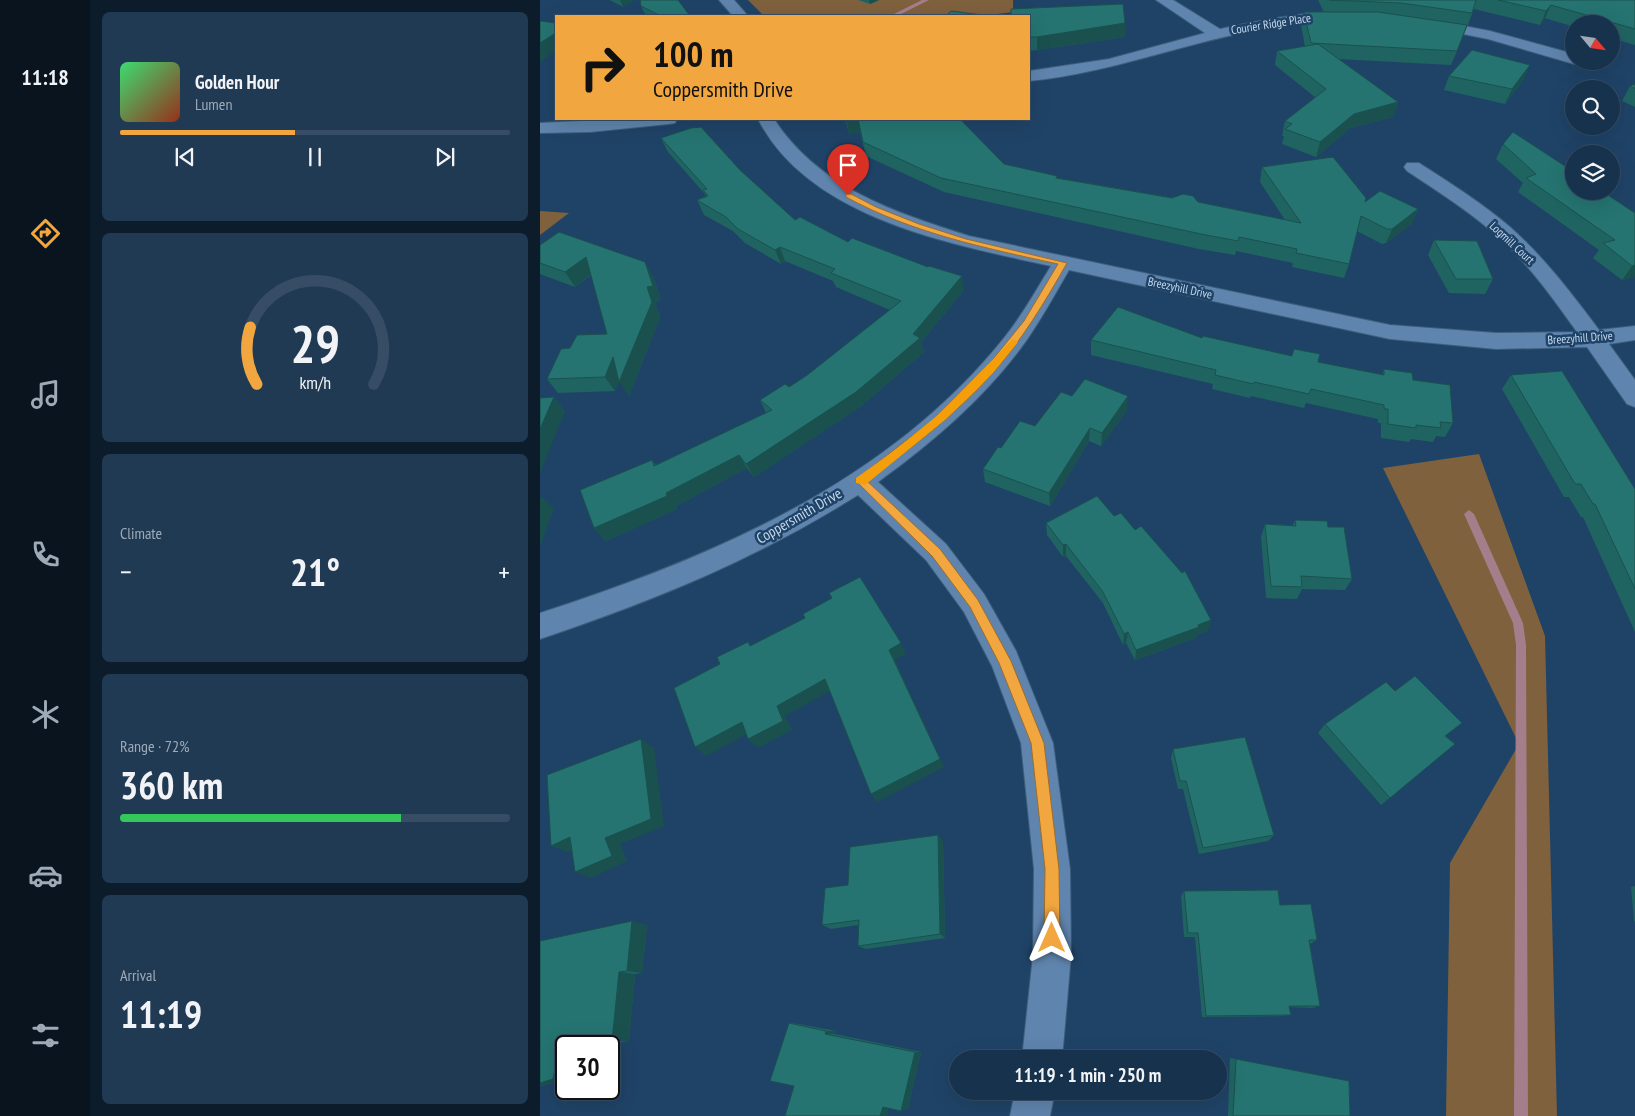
<!DOCTYPE html>
<meta charset="utf-8">
<style>
:root{--surface:#17324d;--page:#203a54;--text:#f1f3f6;--muted:#9eaab6;--line:#364d65;--accent:#f1a63f}
body{margin:0;font-family:"PT Sans Narrow",sans-serif;background:var(--page);color:var(--text);height:100vh;display:flex;flex-direction:column;font-size:19px;white-space:nowrap}
*{box-sizing:border-box;margin:0}
p{font-size:16px;color:var(--muted)}
.icon{flex:none;width:28px;height:28px;fill:none;stroke:currentColor;stroke-width:2;stroke-linecap:round;stroke-linejoin:round}
.map{position:relative;flex:1;overflow:hidden}
.side{display:flex;flex-direction:column;gap:12px;padding:12px;background:#0d1c2a;width:450px}
.side>*{flex:none}
.guide{position:absolute;left:15px;top:15px;width:475px;height:105px;border-radius:0px;box-shadow:0 5px 20px #0002,0 0 0 1px var(--line);background:#f1a63f;color:#111;overflow:hidden}
.needle{width:32px;rotate:119deg}
.tools{position:absolute;left:1025px;top:15px;display:grid;gap:10px}
.tools a{display:grid;place-items:center;width:55px;height:55px;border-radius:50%;background:var(--surface);box-shadow:0 5px 20px #0002,0 0 0 1px var(--line);font-size:25px}
.speed{position:absolute;left:15px;top:1035px;display:flex;gap:10px;font-size:25px;font-weight:700;text-align:center}
.speed>*{display:grid;place-content:center;width:65px;height:65px;border-radius:50%;background:var(--surface);box-shadow:0 5px 20px #0002,0 0 0 1px var(--line);line-height:1}
.speed .limit{border:2px solid #111;border-radius:8px;background:#fff;color:#111}
.pin{position:absolute;display:grid;place-items:center;width:42px;height:42px;color:#fff;margin:-51px -21px;border-radius:50% 50% 50% 0;rotate:-45deg;box-shadow:0 0 5px #0007}
.pin .icon{rotate:45deg}
.me{position:absolute;width:55px;margin:-28px;rotate:0deg;stroke-linejoin:round;filter:drop-shadow(0 0 4px #0008)}
.turn{display:flex;align-items:center;gap:18px;height:105px;padding:0 15px;font-size:22px}
.turn .icon{width:65px;height:65px;stroke-width:2.5}
.turn b{display:block;font-size:35px;line-height:42px}
.big{font-size:38px;font-weight:800;line-height:1.1}
.side .card{flex:1;display:flex;flex-direction:column;justify-content:center;gap:8px;min-width:0;padding:0 18px;border-radius:8px;background:var(--page)}
.side .dial{align-items:center;gap:0}
.dial svg{height:130px;overflow:visible;fill:none;stroke:var(--line);stroke-width:7;stroke-linecap:round;text-anchor:middle}
.dial text{fill:var(--text);stroke:none}
.song{display:flex;align-items:center;gap:15px}
.cover{width:60px;height:60px;border-radius:8px;background:linear-gradient(135deg,hsl(140 70% 55%),hsl(10 70% 35%))}
.played{height:5px;border-radius:2px;background:linear-gradient(90deg,var(--accent) 45%,var(--line) 45%)}
.keys{display:flex;justify-content:space-around;direction:ltr}
.heat{display:flex;justify-content:space-between;align-items:center;font-size:28px;direction:ltr}
.charge{height:8px;border-radius:4px;background:linear-gradient(90deg,#34c759 72%,var(--line) 0)}
.trip{position:absolute;left:409px;top:1050px;width:278px;height:50px;border-radius:25px;background:var(--surface);box-shadow:0 5px 20px #0002,0 0 0 1px var(--line);font-weight:800;line-height:50px;text-align:center}
main{display:flex;flex:1;min-height:0}
.menu{display:flex;flex-direction:column;width:90px;justify-content:space-around;align-items:center;background:#09141f;color:var(--muted)}
.menu .icon{width:35px;height:35px}
.menu .selected{color:var(--accent)}
.menu b{font-size:22px;color:var(--text)}
.map>svg:first-child{display:block}
.green{fill:#7f613e}
.lines{fill:none;stroke-linecap:round;stroke-linejoin:round}
.stream{fill:#a47e8b;fill-rule:evenodd}
.minor-casing{stroke:#3d5e7c;stroke-width:2}
.minor{fill:#5f84ad;fill-rule:evenodd}
.wall{fill:#206461}
.shaded-wall{fill:#1a514f}
.building{fill:#257471;stroke:#1a514f}
.route{fill:#f1a63f;stroke:#9d6c29}
.slow{fill:#f59e0b}
.labels{text-anchor:middle;stroke-width:5;stroke-linejoin:round;paint-order:stroke}
.far-street-label{font-size:12px;fill:#c5d9ef;stroke:#1f4367}
.street-label{font-size:15px;fill:#c5d9ef;stroke:#1f4367}
</style>
<main>
<nav class="menu">
<b>11:18</b>
<svg class="icon selected" aria-label="directions" viewBox="0 0 24 24"><path d="M12 3l9 9-9 9-9-9zM9 14v-3h6M13 9l2 2-2 2"/></svg>
<svg class="icon" aria-label="music" viewBox="0 0 24 24"><path d="M9 18V5l10-2v13"/><circle cx="6" cy="18" r="3"/><circle cx="16" cy="16" r="3"/></svg>
<svg class="icon" aria-label="phone" viewBox="0 0 24 24"><path d="M5 4h4l2 5-3 2q2 4 5 5l2-3 5 2v4C11 20 4 13 5 4z"/></svg>
<svg class="icon" aria-label="climate" viewBox="0 0 24 24"><path d="M12 3v18M4 7l16 10M4 17L20 7"/></svg>
<svg class="icon" aria-label="car" viewBox="0 0 24 24"><path d="M5 17H2v-5l4-1 3-4h7l3 4 3 1v5h-3M9 17h6M6 11h13"/><circle cx="7" cy="17" r="2"/><circle cx="17" cy="17" r="2"/></svg>
<svg class="icon" aria-label="filters" viewBox="0 0 24 24"><path d="M4 7h16M4 17h16"/><circle cx="9" cy="7" r="2"/><circle cx="15" cy="17" r="2"/></svg>
</nav>
<section class="side">
<div class="card">
<div class="song"><i class="cover"></i><div><b>Golden Hour</b><p>Lumen</p></div></div>
<div class="played"></div>
<div class="keys"><svg class="icon" aria-label="previous" viewBox="0 0 24 24"><path d="M18 5L8 12l10 7zM5 5v14"/></svg><svg class="icon" aria-label="pause" viewBox="0 0 24 24"><path d="M8 5v14M16 5v14"/></svg><svg class="icon" aria-label="next" viewBox="0 0 24 24"><path d="M6 5l10 7-10 7zM19 5v14"/></svg></div>
</div>
<div class="card dial"><svg viewBox="0 0 100 80">
<path d="M14 69A42 42 0 1 1 86 69"/>
<path d="M14 69A42 42 0 0 1 10 34" stroke="#f1a63f"/>
<text x="50" y="56" font-size="32" font-weight="700">29</text>
<text x="50" y="72" font-size="11">km/h</text>
</svg></div>
<div class="card"><p>Climate</p>
<div class="heat"><a>−</a><b class="big">21°</b><a>+</a></div>
</div>
<div class="card"><p>Range · 72%</p><b class="big">360 km</b><div class="charge"></div></div>
<div class="card"><p>Arrival</p><b class="big">11:19</b></div>
</section>
<div class="map">
<svg width="1095" height="1116" viewBox="0 0 1095 1116">
<rect width="100%" height="100%" fill="#1f4367"/>
<g class="green">
<polygon points="208,0 473,0 473,12 442,16 224,16"/>
<polygon points="0,211 29,213 0,235"/>
<polygon points="939,454 1005,636 1017,1116 906,1116 910,863 979,744 843,468"/>
</g>
<g class="lines">
<g class="stream">
<polygon points="382,0 389,0 357,16 350,16"/>
<polygon points="929,510 934,514 983,623 986,645 988,1116 974,1116 976,645 973,623 924,514"/>
</g>
<defs>
<g id="minor">
<polygon points="179,0 194,0 208,16 193,16"/>
<path d="M616,0H633L680,29C699,25 798,3 808,17C804,23 746,25 734,27C651,40 573,73 489,81V71L569,59L665,33Z"/>
<polygon points="888,19 950,31 1034,54 1034,61 1040,61 1034,64 948,39 883,26 881,23 883,20"/>
<polygon points="81,119 137,119 135,123 129,124 50,132 0,133 0,123"/>
<path d="M218,119H234C279,188 354,212 429,236L850,325L956,333L1037,332C1013,298 988,263 956,235C929,211 897,191 867,171L864,167L867,163H879C910,183 942,203 970,227C1004,257 1032,294 1059,330L1095,326V340L1069,344L1095,380V407L1087,404L1047,347L956,349L850,339L529,270C515,294 502,318 486,341C446,397 393,442 338,482L406,544L444,594L476,651L513,743L530,869L531,955L522,1059H482L493,955L494,869L481,743L452,666L424,612L386,560L318,495C214,560 116,600 0,639V613C171,558 348,483 464,338C482,316 496,290 511,266C411,244 269,219 218,119Z"/>
<polygon points="475,1091 515,1091 510,1116 470,1116"/>
</g>
</defs>
<use href="#minor" class="minor-casing"/>
<use href="#minor" class="minor"/>
</g>
<g class="wall">
<polygon points="70,0 94,0 83,7"/>
<polygon points="318,0 339,0 330,4"/>
<polygon points="778,0 1095,0 1095,45 1071,38 1071,24 1034,24 1034,27 1005,18 1000,25 934,9 927,27 911,65 798,59 858,102 853,117 810,128 776,157 742,144 744,136 742,136 745,121 776,98 735,65 737,51 765,47 761,25 764,12 784,12"/>
<polygon points="101,6 150,16 106,16"/>
<polygon points="489,16 585,23 585,37 497,50 489,51"/>
<polygon points="909,76 984,79 965,104 904,90"/>
<polygon points="1095,84 1095,107 1082,101 1090,86"/>
<polygon points="305,119 464,164 517,176 517,178 658,202 745,220 720,182 722,167 825,202 878,209 872,223 846,243 842,244 817,231 809,264 804,278 752,267 753,263 696,251 695,255 659,249 404,192 326,156 320,132 309,134"/>
<polygon points="121,138 200,170 255,220 424,290 381,342 384,352 321,406 214,477 207,468 136,506 137,509 66,541 54,528 112,460 116,465 226,413 220,400 249,387 266,376 350,310 296,287 293,281 245,261 241,264 205,243 193,231 164,215 157,200 166,196 165,194 128,152"/>
<polygon points="963,144 1095,213 1095,277 1082,280 1053,258 1059,250 978,192 983,183 956,159"/>
<polygon points="894,240 953,279 945,294 909,293 888,255"/>
<polygon points="0,245 113,276 121,300 115,302 120,317 89,396 79,380 75,391 18,393 7,379 30,348 67,334 51,275 35,287 0,274"/>
<polygon points="662,338 752,356 754,349 778,362 842,375 844,369 873,380 913,423 905,437 896,436 893,442 871,439 869,442 841,438 841,423 838,423 838,419 766,403 764,408 711,396 710,398 672,389 673,384 551,355 551,340"/>
<polygon points="971,375 1095,489 1095,632 1043,517 1041,517 1029,497 1024,497 962,389"/>
<polygon points="532,396 587,410 561,446 549,441 510,506 445,482 443,469 461,448 495,426"/>
<polygon points="755,520 788,527 812,579 805,590 762,589 757,599 726,598 721,537 725,524 753,525"/>
<polygon points="506,523 668,631 657,635 656,638 595,660 586,643 583,645 563,603 526,556 523,557 507,535"/>
<polygon points="855,691 915,744 841,805 778,733 785,724"/>
<polygon points="633,749 734,835 728,841 659,854 643,789 638,789 631,758"/>
<polygon points="398,835 403,841 405,938 326,949 318,946 318,925 291,929 282,925 308,885"/>
<polygon points="1095,886 1095,922 1094,921 1091,887"/>
<polygon points="644,891 740,905 777,940 770,944 780,1006 772,1008 749,1007 751,1015 743,1016 662,1017 655,937 644,937 641,896"/>
<polygon points="107,925 102,973 95,974 89,1041 55,1046 26,1046 26,1080 0,1086 0,941"/>
<polygon points="249,1023 259,1024 296,1031 295,1034 381,1052 368,1108 361,1111 254,1086"/>
<polygon points="690,1058 696,1059 810,1116 688,1116"/>
</g>
<g class="shaded-wall">
<polygon points="80,0 94,0 83,7"/>
<polygon points="329,0 339,0 330,4"/>
<polygon points="1011,5 1005,18 1000,25 1006,11"/>
<polygon points="585,23 585,37 497,50 497,37"/>
<polygon points="16,33 16,51 0,62 0,43"/>
<polygon points="990,65 984,79 965,104 972,89"/>
<polygon points="858,102 853,117 810,128 776,157 780,142 814,114"/>
<polygon points="306,119 318,119 321,132 309,134"/>
<polygon points="878,209 872,223 846,243 852,229"/>
<polygon points="240,247 245,261 241,264 235,250"/>
<polygon points="46,257 55,271 35,287 25,272"/>
<polygon points="105,262 113,276 121,300 115,302 120,317 89,396 79,382 107,287"/>
<polygon points="1095,265 1095,277 1082,280 1092,266"/>
<polygon points="422,276 424,290 381,342 384,352 321,406 214,477 206,464 373,334"/>
<polygon points="73,357 83,371 75,391 65,377"/>
<polygon points="588,396 587,410 561,446 562,433"/>
<polygon points="14,397 25,411 0,473 0,429"/>
<polygon points="550,428 549,441 510,506 509,493"/>
<polygon points="199,455 207,468 136,506 137,509 66,541 54,528 126,493"/>
<polygon points="1,496 14,508 0,547 0,498"/>
<polygon points="526,544 526,556 523,557 523,545"/>
<polygon points="671,620 668,631 657,635 656,638 595,660 596,650"/>
<polygon points="588,632 586,643 583,645 584,634"/>
<polygon points="361,643 366,654 355,660 404,767 337,802 331,794 349,650"/>
<polygon points="285,679 293,689 245,716 252,730 218,748 208,739 237,706"/>
<polygon points="202,722 212,731 166,756 155,747"/>
<polygon points="101,739 114,748 124,826 80,844 87,861 51,878 35,872 65,838"/>
<polygon points="398,835 403,841 405,938 400,934"/>
<polygon points="30,837 47,844 27,852 11,846"/>
<polygon points="92,921 107,925 102,973 87,971"/>
<polygon points="79,972 95,974 89,1041 72,1041"/>
<polygon points="286,1031 296,1031 295,1034 285,1034"/>
<polygon points="19,1049 26,1049 26,1080 0,1086 0,1083"/>
<polygon points="375,1052 381,1052 368,1108 361,1111"/>
<polygon points="350,1104 347,1116 340,1116 343,1107"/>
</g>
<g class="building">
<polygon points="100,0 138,0 150,16 121,16 101,6"/>
<polygon points="789,0 936,0 932,13 861,3"/>
<polygon points="958,0 1095,0 1095,29 1011,5 1006,11"/>
<polygon points="583,4 585,23 497,37 489,37 489,16 471,16 471,9"/>
<polygon points="411,11 450,16 406,16"/>
<polygon points="764,12 838,12 927,25 917,51 771,43"/>
<polygon points="0,21 16,23 16,33 0,43"/>
<polygon points="778,44 858,102 814,114 780,142 745,129 752,124 745,121 786,89 737,51"/>
<polygon points="932,50 990,65 972,89 909,76"/>
<polygon points="1095,84 1095,89 1090,86"/>
<polygon points="318,119 420,119 464,164 517,176 516,178 632,198 643,194 653,196 658,202 761,223 722,167 793,157 826,198 825,202 840,191 878,209 852,229 847,229 821,216 809,264 756,253 757,249 699,237 698,241 661,234 401,178 323,142"/>
<polygon points="161,127 200,170 255,220 260,217 308,242 312,238 388,267 389,266 422,276 373,334 380,338 316,392 206,464 199,455 126,493 127,496 54,528 40,490 112,460 114,466 232,410 220,400 245,384 249,387 266,376 361,301 291,273 295,269 240,247 235,250 198,229 186,217 157,200 168,196 163,190 167,189 121,138 151,128"/>
<polygon points="973,132 1034,172 1034,191 1062,191 1095,213 1095,265 1092,266 1063,243 1075,240 986,178 996,174 963,144"/>
<polygon points="19,232 105,262 113,286 107,287 112,302 79,382 73,357 65,377 7,379 21,349 30,348 37,335 67,334 46,257 25,272 0,263 0,245"/>
<polygon points="894,240 937,241 953,279 916,279"/>
<polygon points="578,307 662,338 663,336 752,356 754,349 780,354 778,362 844,375 844,369 872,373 873,380 910,385 913,423 900,422 901,428 876,425 876,428 848,424 848,409 844,409 844,405 771,389 769,394 714,382 713,384 675,375 676,370 551,340"/>
<polygon points="1022,371 1095,489 1095,589 1055,504 1053,504 1041,484 1035,484 971,375"/>
<polygon points="545,379 588,396 562,433 550,428 509,493 443,469 458,447 461,448 480,421 495,426 521,392 532,396"/>
<polygon points="14,397 0,429 0,398"/>
<polygon points="557,496 574,516 581,513 595,530 601,526 642,573 645,571 671,620 658,625 659,627 596,650 588,632 584,634 563,592 526,544 523,545 506,523"/>
<polygon points="755,520 787,521 788,527 804,527 812,579 761,576 762,587 731,586 725,524 756,526"/>
<polygon points="320,577 361,643 349,650 400,759 331,794 285,679 237,706 243,721 208,739 202,722 155,747 134,688 180,664 177,657 208,642 210,646 265,618 263,614 292,598 289,593"/>
<polygon points="875,676 922,723 905,736 915,744 850,798 785,724 846,682 855,691"/>
<polygon points="705,737 734,835 663,848 646,781 640,781 633,749"/>
<polygon points="101,739 111,819 65,838 72,856 35,872 30,837 11,846 7,775"/>
<polygon points="398,835 400,934 318,946 319,920 282,925 285,888 308,885 310,847"/>
<polygon points="738,890 740,905 771,904 777,940 769,940 780,1006 749,1006 751,1015 666,1016 658,933 648,933 644,891"/>
<polygon points="92,921 87,971 79,972 72,1041 38,1046 26,1046 26,1048 19,1049 13,1079 0,1083 0,941"/>
<polygon points="249,1023 286,1031 285,1034 375,1052 361,1111 343,1107 340,1116 245,1116 254,1086 230,1081"/>
<polygon points="696,1059 809,1081 810,1116 693,1116"/>
</g>
<path class="route" d="M306,194H311L336,207L379,224L426,239L527,263C505,302 482,340 452,374C415,415 371,448 327,481L400,549L438,600L471,661L504,743L519,869L520,938L517,943L512,945L507,943L504,938L505,869L491,743L459,663L430,607L392,556L315,480L389,423L445,369L484,321L518,264C445,248 372,233 306,197Z"/>
<polygon class="slow" points="473,339 478,342 452,374 406,419 325,485 316,483 316,478 354,451 399,414"/>
<g class="labels">
<g class="far-street-label">
<text transform="translate(731 24) rotate(-9)" y="4">Courier Ridge Place</text>
<text transform="translate(972 243) rotate(43)" y="4">Logmill Court</text>
<text transform="translate(640 288) rotate(12)" y="4">Breezyhill Drive</text>
<text transform="translate(1040 338) rotate(-4)" y="4">Breezyhill Drive</text>
</g>
<g class="street-label">
<text transform="translate(259 516) rotate(-30)" y="5">Coppersmith Drive</text>
</g>
</g>
</svg>
<div class="tools">
<a><svg class="needle" viewBox="-14 -14 28 28"><path d="M0-13l5 13h-10z" fill="#e53935"/><path d="M0 13l5-13h-10z" fill="#9eaab6"/></svg></a>
<a><svg class="icon" aria-label="search" viewBox="0 0 24 24"><circle cx="10" cy="10" r="6"/><path d="M15 15l6 6"/></svg></a>
<a><svg class="icon" aria-label="layers" viewBox="0 0 24 24"><path d="M12 4l9 5-9 5-9-5zM3 14l9 5 9-5"/></svg></a>
</div>
<div class="speed"><div class="limit">30</div></div>
<div class="pin" style="left:308px;top:195px;background:#d93025"><svg class="icon" aria-label="arrive" viewBox="0 0 24 24"><path d="M6 21V4h12l-3 4 3 4H6"/></svg></div>
<svg class="me" style="left:512px;top:938px" viewBox="-20 -20 40 40"><path d="M0-17L14 15 0 8-14 15z" fill="#f1a63f" stroke="#fff" stroke-width="4"/></svg>
<div class="trip">11:19 · 1 min · 250 m</div>
<div class="guide">
<div class="turn"><svg class="icon" aria-label="right" viewBox="0 0 24 24"><path d="M7 20v-9h11M14 6l5 5-5 5"/></svg><div><b>100 m</b>Coppersmith Drive</div></div>
</div>
</div>
</main>
